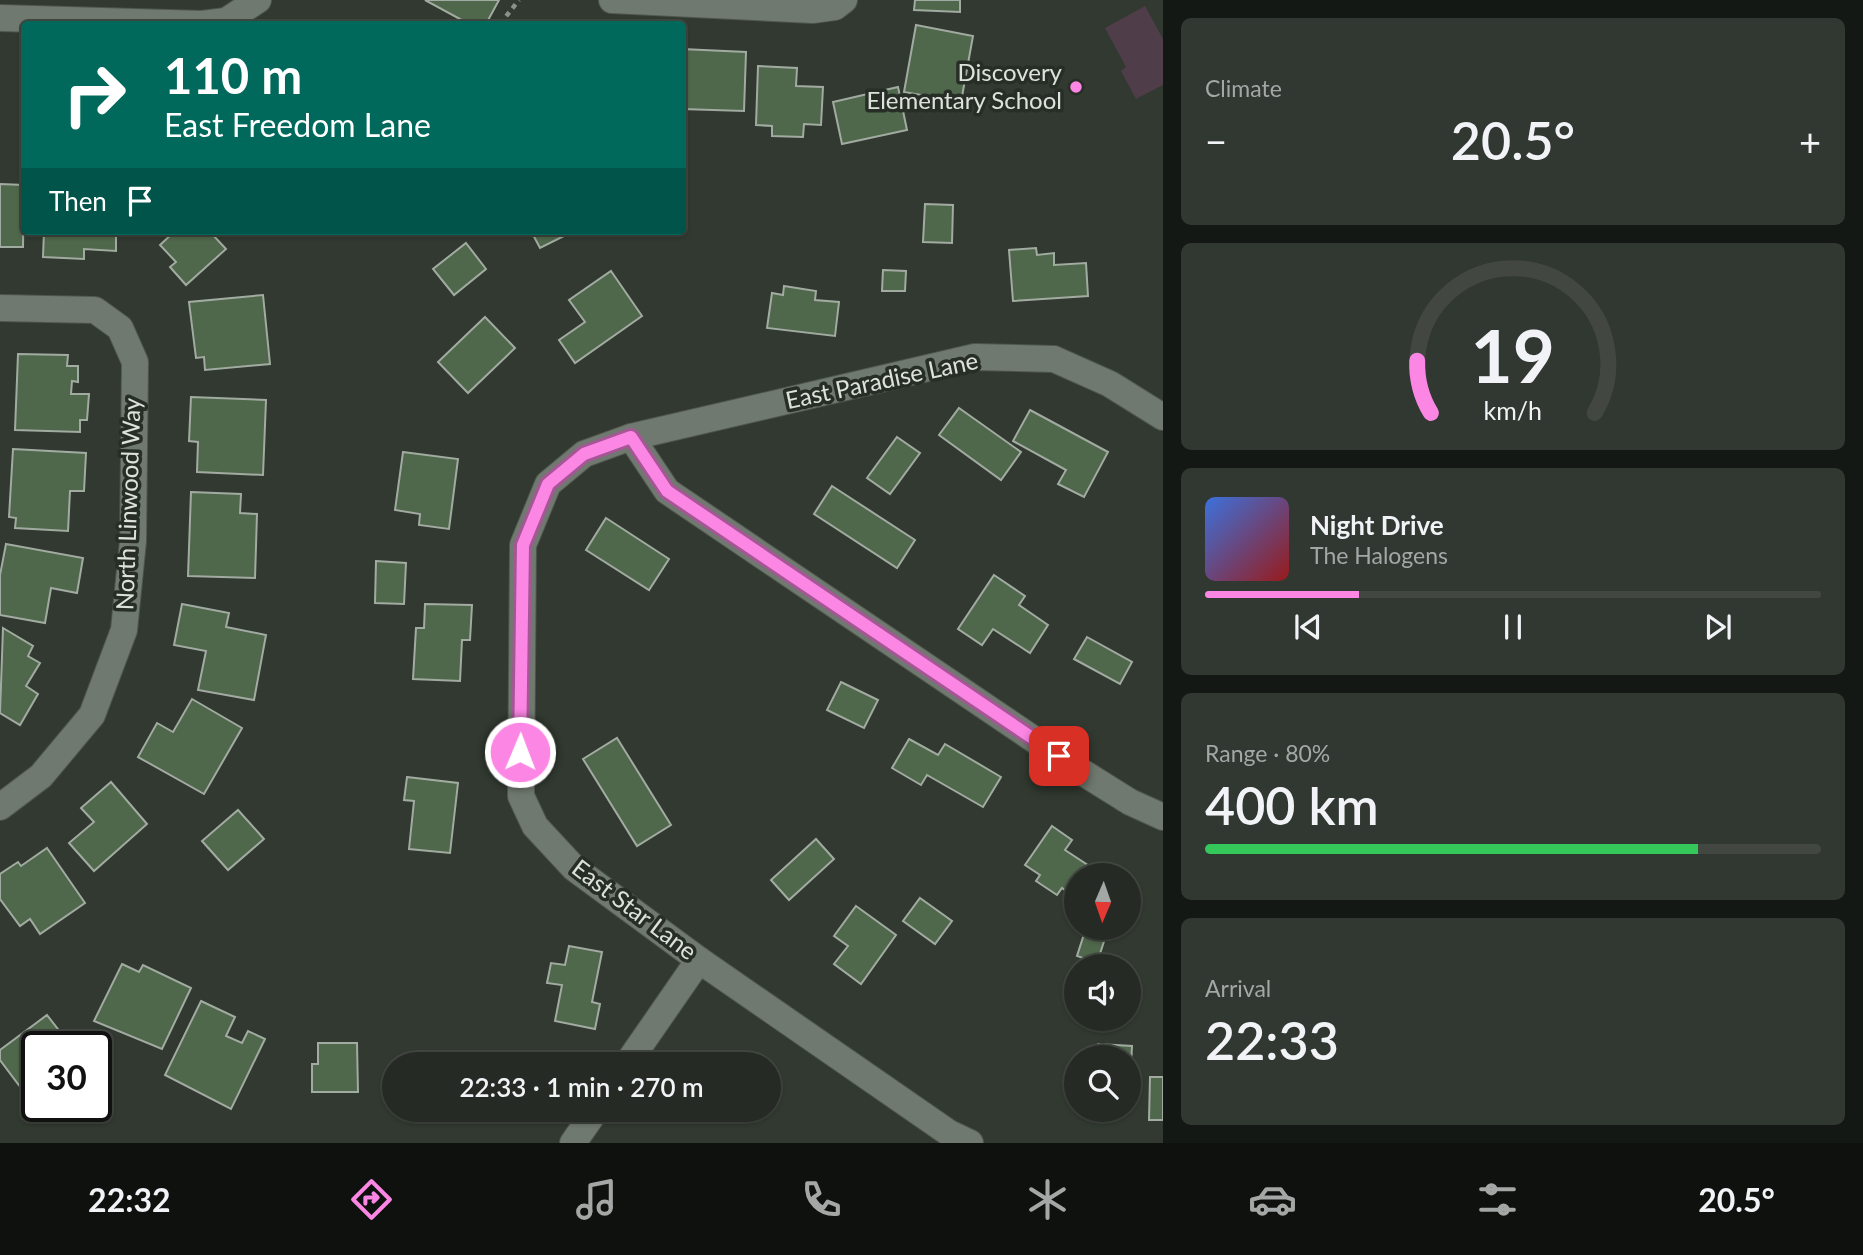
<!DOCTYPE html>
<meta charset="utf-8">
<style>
:root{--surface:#252b24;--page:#313731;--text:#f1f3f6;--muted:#a3a7a6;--line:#424741;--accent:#fc86e4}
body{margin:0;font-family:Lato,sans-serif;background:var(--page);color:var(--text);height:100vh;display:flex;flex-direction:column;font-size:26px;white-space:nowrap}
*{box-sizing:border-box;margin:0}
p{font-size:23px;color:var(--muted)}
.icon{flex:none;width:38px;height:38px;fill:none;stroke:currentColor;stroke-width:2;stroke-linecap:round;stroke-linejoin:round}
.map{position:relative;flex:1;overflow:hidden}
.panel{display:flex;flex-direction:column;gap:18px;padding:18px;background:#141814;width:700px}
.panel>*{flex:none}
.hud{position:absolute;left:21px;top:21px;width:665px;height:214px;border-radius:7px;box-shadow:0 2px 5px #0004,0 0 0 2px var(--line);background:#00695c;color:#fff;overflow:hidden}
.needle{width:46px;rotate:182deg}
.buttons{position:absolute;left:1064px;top:863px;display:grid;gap:14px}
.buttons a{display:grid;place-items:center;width:77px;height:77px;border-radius:50%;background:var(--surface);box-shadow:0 2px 5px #0004,0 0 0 2px var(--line);font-size:35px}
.speed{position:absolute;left:21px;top:1031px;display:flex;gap:14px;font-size:35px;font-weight:700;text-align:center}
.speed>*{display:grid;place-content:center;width:91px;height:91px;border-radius:50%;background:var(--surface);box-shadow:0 2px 5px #0004,0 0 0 2px var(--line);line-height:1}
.speed .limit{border:4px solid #111;border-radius:10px;background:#fff;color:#111}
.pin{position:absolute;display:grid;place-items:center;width:60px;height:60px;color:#fff;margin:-30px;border-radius:14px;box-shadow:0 4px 10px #0006}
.me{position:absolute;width:77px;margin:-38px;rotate:1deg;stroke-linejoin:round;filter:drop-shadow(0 0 5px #0008)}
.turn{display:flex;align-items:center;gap:24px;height:147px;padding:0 28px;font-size:32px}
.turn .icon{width:91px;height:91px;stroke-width:2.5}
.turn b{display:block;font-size:49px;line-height:60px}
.then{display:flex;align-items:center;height:66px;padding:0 28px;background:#0003;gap:14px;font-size:26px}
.big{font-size:52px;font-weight:600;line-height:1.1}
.panel .widget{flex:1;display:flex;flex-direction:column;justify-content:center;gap:10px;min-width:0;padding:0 24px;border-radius:10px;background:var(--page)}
.panel .dial{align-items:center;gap:0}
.dial svg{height:182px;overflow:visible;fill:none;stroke:var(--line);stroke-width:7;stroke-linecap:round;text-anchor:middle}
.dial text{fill:var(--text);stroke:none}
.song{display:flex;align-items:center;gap:21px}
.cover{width:84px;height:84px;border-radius:10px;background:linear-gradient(135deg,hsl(220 70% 55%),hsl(0 70% 35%))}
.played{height:7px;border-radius:4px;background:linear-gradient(90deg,var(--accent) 25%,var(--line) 25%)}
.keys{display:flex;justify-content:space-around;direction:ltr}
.heat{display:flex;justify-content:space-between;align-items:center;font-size:38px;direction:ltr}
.charge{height:10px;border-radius:5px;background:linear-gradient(90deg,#34c759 80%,var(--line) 0)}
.trip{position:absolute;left:382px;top:1052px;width:399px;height:70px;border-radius:35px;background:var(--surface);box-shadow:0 2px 5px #0004,0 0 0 2px var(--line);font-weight:600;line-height:70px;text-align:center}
.dock{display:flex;height:112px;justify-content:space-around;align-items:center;background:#0f110e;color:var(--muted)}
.dock .icon{width:49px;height:49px}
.dock .on{color:var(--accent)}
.dock b{font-size:32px;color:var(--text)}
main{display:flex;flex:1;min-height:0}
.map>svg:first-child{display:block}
.green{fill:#4f3d4a}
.building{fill:#4f674b;stroke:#a2aba1;stroke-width:2}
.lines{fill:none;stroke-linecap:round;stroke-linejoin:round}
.minor-casing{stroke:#50564f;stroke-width:28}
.path{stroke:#8b928a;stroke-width:4.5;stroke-dasharray:5 5;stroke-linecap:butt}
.minor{stroke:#70796f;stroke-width:26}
.route-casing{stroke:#a45794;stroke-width:18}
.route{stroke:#fc86e4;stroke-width:12}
.poi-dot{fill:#fc86e4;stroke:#272e26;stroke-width:2.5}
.labels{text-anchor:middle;stroke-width:7;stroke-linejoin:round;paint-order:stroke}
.poi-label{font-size:24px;fill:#dde2dc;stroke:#272e26;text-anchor:end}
.street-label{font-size:24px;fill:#dde2dc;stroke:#272e26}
</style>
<main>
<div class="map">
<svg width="1163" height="1143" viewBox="0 0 1163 1143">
<rect width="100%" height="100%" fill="#313930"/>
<polygon class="green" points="1145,6 1163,39 1163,85 1136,99 1121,71 1126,67 1105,28"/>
<g class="building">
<polygon points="425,0 499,0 486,24 469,24"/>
<polygon points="915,0 960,0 960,12 914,10"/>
<polygon points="916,25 973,36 961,102 904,92"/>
<polygon points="682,49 746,52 744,111 682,109"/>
<polygon points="758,66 797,68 796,86 823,87 821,125 804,124 803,137 772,136 772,126 756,125"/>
<polygon points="898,87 907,130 842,144 833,102"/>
<polygon points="0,184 24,185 23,247 0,247"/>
<polygon points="925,204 953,205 952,243 923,242"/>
<polygon points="44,231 116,231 116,251 84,249 84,259 43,257"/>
<polygon points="175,231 214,231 211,233 226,249 186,285 170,267 176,262 160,245"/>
<polygon points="531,231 569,231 570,233 540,248"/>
<polygon points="466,243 486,269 454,295 433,269"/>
<polygon points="1036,248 1037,255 1054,253 1054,265 1086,263 1088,296 1013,301 1009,250"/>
<polygon points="883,270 906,271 905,291 882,291"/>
<polygon points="611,271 642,316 575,363 559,340 585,322 569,300"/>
<polygon points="784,286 816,291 815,300 839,302 835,336 767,328 772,293 783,295"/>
<polygon points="263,295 270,364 205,370 204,357 196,358 189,302"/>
<polygon points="485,317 515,348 468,393 438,362"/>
<polygon points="18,354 68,355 67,366 78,366 78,382 72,381 71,394 89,394 87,420 80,420 80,432 15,430"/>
<polygon points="191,397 266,400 263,475 197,472 198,442 189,441"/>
<polygon points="959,408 1021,452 1001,480 939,435"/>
<polygon points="1030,410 1108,452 1084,497 1058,484 1066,470 1013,441"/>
<polygon points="897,437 920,453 890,494 867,478"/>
<polygon points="13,449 86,453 84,491 70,491 68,531 15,528 16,518 9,517"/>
<polygon points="403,452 458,459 449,529 419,525 420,514 395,510"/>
<polygon points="832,486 915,540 897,568 814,514"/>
<polygon points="191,492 241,494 240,513 257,514 255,578 188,576"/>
<polygon points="606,518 669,559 649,590 586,550"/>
<polygon points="6,544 83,558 77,593 51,588 45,623 0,615 0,575"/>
<polygon points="376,561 406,563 404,604 375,603"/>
<polygon points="994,575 1025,596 1019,605 1048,625 1030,653 993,629 982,645 958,629"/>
<polygon points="182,604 229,613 226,627 266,635 254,700 198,690 206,651 174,645"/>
<polygon points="425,604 472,605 470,640 462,640 460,681 413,679 416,628 424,628"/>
<polygon points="3,628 33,646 28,656 40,663 26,686 38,694 20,725 0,713"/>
<polygon points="1087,637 1132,662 1120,684 1074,659"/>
<polygon points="841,682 878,700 864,728 827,710"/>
<polygon points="192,699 242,728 204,794 138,757 157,723 173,732"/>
<polygon points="617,738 671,825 637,846 583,759"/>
<polygon points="909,739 938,755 945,744 1001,777 983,807 927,775 921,785 892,768"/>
<polygon points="407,777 458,783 450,853 409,849 414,801 404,800"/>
<polygon points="111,782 147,824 94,871 69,843 94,822 81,808"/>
<polygon points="238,810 264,839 228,870 202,841"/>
<polygon points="1052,826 1072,840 1065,850 1103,875 1076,875 1076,898 1062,888 1057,895 1036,881 1040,875 1025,865"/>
<polygon points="816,839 834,859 789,900 771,880"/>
<polygon points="47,848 85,903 40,934 30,919 20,926 0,899 0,874 18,862 21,866"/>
<polygon points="920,898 952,921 935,944 903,921"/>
<polygon points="856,906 896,935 861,984 834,964 848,946 834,936"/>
<polygon points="1086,928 1107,932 1097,963 1077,956"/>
<polygon points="569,946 602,952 592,1002 600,1004 595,1029 555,1021 562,985 547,983 551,963 565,965"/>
<polygon points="122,964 139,972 143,965 191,988 162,1049 94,1021"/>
<polygon points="201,1001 235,1017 226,1036 242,1043 248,1031 265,1039 231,1109 165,1075"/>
<polygon points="47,1015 71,1046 37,1046 39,1106 36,1108 0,1060 0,1050"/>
<polygon points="318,1043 357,1043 358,1092 312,1092 312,1064 318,1064"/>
<polygon points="1098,1044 1132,1046 1130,1087 1129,1057 1097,1057"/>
<polygon points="1150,1077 1163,1077 1163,1120 1149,1120"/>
</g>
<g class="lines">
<defs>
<g id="minor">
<polyline points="612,0 813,10 835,7 844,0"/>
<polyline points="0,18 202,24 226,21 258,0"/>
<polyline points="0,308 95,310 120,328 135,362 133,541 124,630 92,715 41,776 0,807"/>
<polyline points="631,437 667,491 1082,772 1130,802 1163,817"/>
<polyline points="627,1064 699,960"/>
<polyline points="573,1143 596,1110"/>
<polyline points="970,1143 949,1133 699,960 574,868 535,826 521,796 523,545 548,484 584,454 631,437 975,357 1054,359 1110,384 1163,417"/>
</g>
</defs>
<use href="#minor" class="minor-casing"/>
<polyline class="path" points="500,24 519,0"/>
<use href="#minor" class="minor"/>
</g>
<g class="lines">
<defs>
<polyline id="route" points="520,752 523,545 548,484 584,454 631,437 667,491 1059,756"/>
</defs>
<use href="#route" class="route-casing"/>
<use href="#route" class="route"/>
</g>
<circle class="poi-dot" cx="1076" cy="87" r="7"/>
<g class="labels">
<g class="poi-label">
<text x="1062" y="81">Discovery<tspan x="1062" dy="28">Elementary School</tspan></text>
</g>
<g class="street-label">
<text transform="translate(882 381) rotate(-12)" y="8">East Paradise Lane</text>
<text transform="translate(129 504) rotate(-88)" y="8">North Linwood Way</text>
<text transform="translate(634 910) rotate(37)" y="8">East Star Lane</text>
</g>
</g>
</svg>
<div class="buttons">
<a><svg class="needle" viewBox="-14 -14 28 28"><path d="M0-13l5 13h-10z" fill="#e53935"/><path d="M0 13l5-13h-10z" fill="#a3a7a6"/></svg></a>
<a><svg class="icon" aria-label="sound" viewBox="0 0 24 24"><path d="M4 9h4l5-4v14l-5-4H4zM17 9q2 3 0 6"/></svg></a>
<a><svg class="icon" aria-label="search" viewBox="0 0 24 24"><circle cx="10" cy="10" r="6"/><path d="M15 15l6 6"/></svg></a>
</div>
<div class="speed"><div class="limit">30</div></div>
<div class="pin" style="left:1059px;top:756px;background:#d93025"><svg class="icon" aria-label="arrive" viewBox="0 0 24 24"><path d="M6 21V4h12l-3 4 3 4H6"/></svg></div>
<svg class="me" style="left:520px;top:752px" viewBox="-20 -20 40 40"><circle r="17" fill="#fc86e4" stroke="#fff" stroke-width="3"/><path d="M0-11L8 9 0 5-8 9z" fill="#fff"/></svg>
<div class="trip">22:33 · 1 min · 270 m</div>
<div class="hud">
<div class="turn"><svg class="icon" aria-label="right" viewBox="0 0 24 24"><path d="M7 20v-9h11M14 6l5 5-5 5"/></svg><div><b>110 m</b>East Freedom Lane</div></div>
<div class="then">Then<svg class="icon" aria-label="arrive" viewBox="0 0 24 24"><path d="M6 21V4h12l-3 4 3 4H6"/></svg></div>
</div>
</div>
<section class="panel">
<div class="widget"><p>Climate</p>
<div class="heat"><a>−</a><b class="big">20.5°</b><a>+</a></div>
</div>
<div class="widget dial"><svg viewBox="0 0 100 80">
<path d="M14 69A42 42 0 1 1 86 69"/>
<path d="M14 69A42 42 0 0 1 8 46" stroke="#fc86e4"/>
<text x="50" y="56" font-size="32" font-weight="700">19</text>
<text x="50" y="72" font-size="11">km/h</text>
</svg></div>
<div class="widget">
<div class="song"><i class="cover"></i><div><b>Night Drive</b><p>The Halogens</p></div></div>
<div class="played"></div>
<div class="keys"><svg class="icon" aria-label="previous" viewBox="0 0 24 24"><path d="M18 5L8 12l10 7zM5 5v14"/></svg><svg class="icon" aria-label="pause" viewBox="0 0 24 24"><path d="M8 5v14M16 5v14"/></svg><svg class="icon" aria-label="next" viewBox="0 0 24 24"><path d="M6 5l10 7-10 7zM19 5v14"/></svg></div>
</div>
<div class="widget"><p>Range · 80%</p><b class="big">400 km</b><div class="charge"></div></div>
<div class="widget"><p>Arrival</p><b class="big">22:33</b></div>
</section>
</main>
<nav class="dock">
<b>22:32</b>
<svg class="icon on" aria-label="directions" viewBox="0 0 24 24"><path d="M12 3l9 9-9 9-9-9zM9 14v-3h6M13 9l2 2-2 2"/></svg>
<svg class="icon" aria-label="music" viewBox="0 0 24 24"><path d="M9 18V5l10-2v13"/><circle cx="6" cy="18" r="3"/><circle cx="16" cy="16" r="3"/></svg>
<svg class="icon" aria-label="phone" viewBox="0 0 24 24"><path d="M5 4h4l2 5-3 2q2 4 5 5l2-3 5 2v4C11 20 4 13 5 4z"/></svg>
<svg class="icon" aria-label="climate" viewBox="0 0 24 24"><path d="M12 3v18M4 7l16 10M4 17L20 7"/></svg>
<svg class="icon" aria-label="car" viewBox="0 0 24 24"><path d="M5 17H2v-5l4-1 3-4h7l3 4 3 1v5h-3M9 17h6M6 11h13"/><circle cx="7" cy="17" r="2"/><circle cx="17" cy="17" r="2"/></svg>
<svg class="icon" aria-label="filters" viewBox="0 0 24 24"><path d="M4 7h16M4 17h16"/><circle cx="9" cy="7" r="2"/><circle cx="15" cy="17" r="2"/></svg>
<b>20.5°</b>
</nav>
